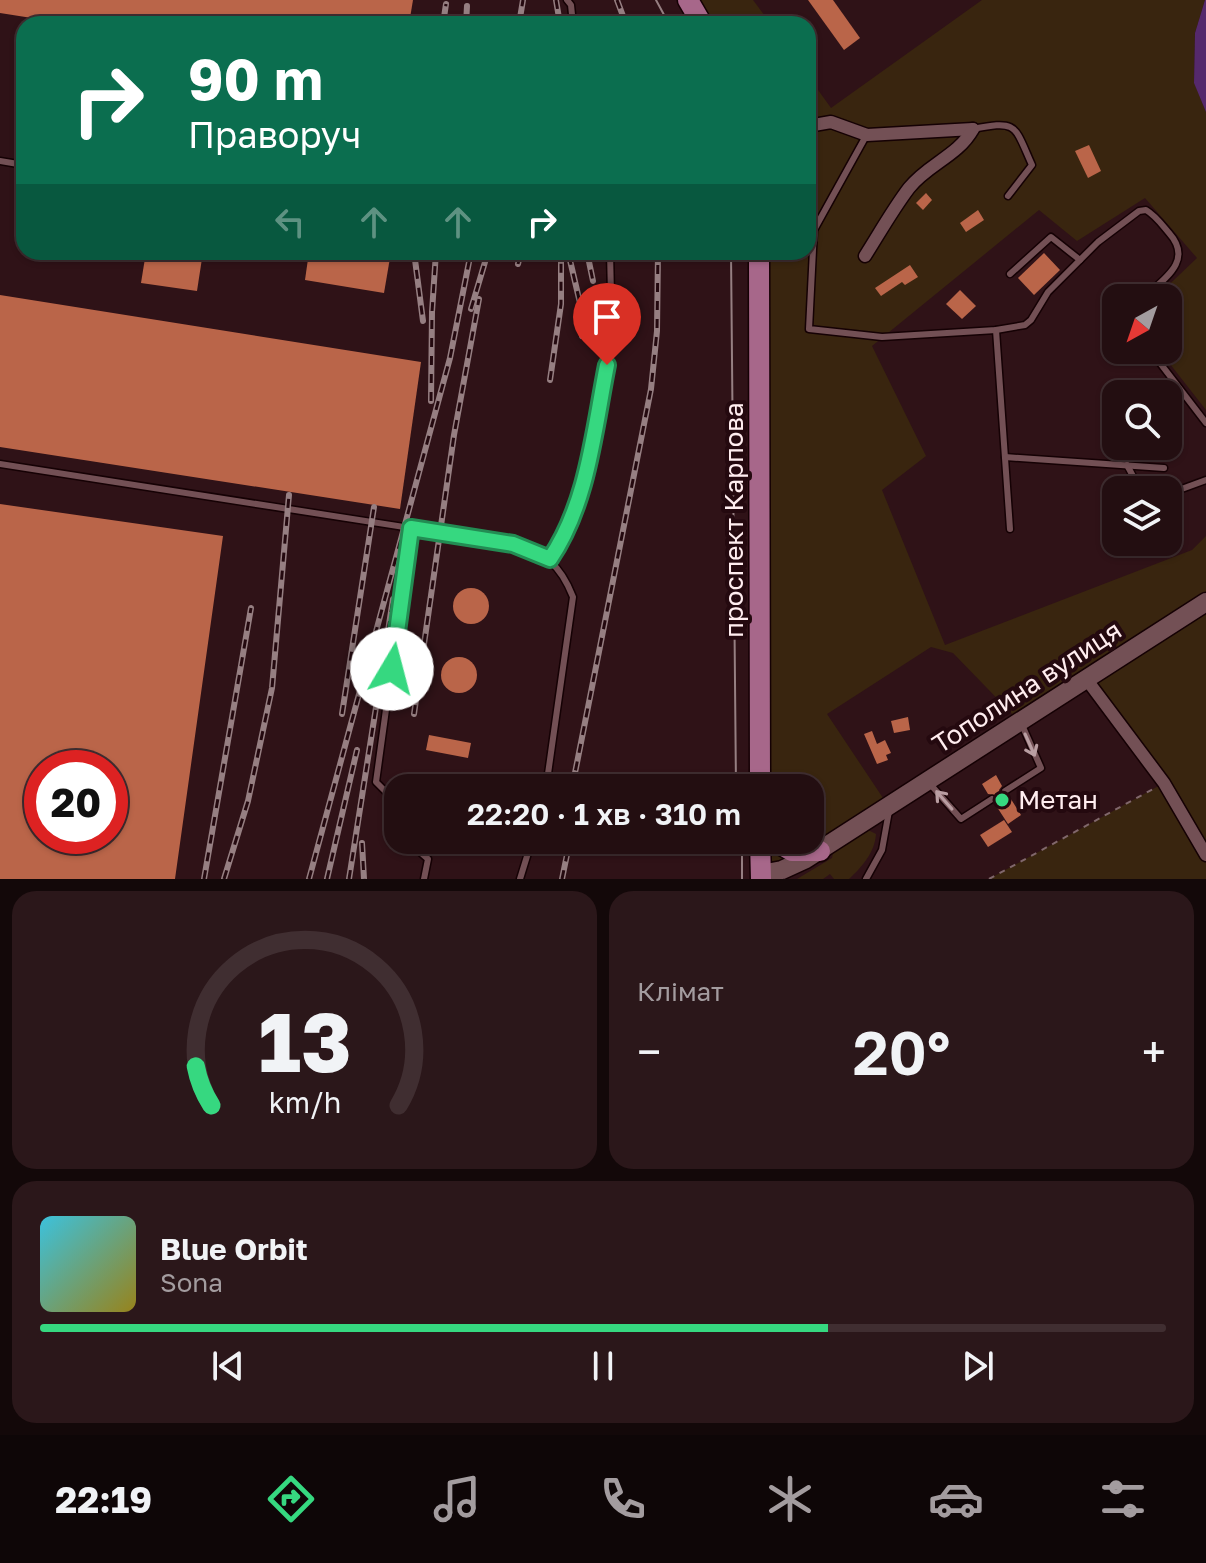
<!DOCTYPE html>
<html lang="uk">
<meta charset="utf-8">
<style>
:root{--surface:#230e11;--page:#2b171a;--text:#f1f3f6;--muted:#a39c9f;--line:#402e31;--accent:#36d880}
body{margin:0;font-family:"Golos Text",sans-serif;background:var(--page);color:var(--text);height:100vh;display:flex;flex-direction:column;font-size:30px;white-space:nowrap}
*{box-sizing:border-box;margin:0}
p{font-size:26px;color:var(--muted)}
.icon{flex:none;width:44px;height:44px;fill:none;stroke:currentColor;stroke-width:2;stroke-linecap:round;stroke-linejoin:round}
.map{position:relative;height:879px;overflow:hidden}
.details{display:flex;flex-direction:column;gap:12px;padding:12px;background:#130809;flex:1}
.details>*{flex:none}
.top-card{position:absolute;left:16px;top:16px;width:800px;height:244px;border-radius:24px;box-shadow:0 2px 6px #0004,0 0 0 2px var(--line);background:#0b6e4f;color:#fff;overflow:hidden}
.needle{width:52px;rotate:220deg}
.buttons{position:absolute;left:1102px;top:284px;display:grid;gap:16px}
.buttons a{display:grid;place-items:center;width:80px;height:80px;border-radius:16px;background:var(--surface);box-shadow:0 2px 6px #0004,0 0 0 2px var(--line);font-size:40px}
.speed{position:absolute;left:24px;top:750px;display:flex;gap:16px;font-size:40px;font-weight:700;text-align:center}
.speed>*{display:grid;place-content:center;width:104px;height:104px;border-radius:50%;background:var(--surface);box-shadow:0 2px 6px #0004,0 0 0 2px var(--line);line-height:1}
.speed .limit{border:12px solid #d22;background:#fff;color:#111}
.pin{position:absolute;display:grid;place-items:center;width:68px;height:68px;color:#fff;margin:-82px -34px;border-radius:50% 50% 50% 0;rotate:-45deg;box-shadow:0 0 8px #0007}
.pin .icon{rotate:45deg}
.me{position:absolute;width:88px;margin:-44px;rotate:8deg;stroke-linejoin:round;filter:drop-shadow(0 0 6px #0008)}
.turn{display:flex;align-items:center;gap:28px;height:168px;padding:0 40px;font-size:36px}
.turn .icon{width:104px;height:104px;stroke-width:2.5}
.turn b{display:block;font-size:56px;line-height:68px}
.lanes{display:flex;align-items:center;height:76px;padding:0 40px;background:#0003;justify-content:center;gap:40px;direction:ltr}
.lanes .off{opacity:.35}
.big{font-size:60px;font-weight:600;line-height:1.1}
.details .widget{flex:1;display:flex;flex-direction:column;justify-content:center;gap:12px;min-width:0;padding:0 28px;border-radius:24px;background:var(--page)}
.details .dial{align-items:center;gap:0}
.dial svg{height:208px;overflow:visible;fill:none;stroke:var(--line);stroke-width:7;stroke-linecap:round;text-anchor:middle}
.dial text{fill:var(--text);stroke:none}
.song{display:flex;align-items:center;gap:24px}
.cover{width:96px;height:96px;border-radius:12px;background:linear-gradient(135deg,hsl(190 70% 55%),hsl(50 70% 35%))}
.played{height:8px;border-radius:4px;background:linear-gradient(90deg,var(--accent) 70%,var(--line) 70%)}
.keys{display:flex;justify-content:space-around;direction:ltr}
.heat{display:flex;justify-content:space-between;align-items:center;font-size:44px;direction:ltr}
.details .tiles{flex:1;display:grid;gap:12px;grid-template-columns:1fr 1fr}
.widget:last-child{grid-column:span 2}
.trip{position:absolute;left:384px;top:774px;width:440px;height:80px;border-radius:24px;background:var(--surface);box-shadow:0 2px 6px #0004,0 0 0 2px var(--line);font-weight:600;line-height:80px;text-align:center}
.tab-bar{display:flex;height:128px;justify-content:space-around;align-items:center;background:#0e0607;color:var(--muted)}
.tab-bar .icon{width:56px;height:56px}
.tab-bar .current{color:var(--accent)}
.tab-bar b{font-size:36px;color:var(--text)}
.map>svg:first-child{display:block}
.green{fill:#39250f}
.water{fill:#55296c}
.building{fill:#ba6549;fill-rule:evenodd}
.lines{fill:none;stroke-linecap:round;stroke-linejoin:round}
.service-casing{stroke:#150104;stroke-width:9}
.minor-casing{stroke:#150104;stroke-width:15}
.secondary-casing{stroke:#150104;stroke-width:21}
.primary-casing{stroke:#150104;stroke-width:23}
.path{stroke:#80676b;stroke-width:2;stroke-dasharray:6 6;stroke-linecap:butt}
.service{stroke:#735055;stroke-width:6}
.minor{stroke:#735055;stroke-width:12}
.secondary{stroke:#735055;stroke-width:18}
.primary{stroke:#a7678a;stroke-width:20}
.tram{stroke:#967f82;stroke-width:2}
.rail-casing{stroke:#967f82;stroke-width:6}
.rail{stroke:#24090f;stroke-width:3;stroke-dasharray:9;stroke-linecap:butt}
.oneway{stroke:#b99ea2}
.route-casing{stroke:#238c53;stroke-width:20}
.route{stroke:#36d880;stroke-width:14}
.poi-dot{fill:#36d880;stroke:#24090f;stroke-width:3}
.labels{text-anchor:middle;stroke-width:8;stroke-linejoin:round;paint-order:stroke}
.street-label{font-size:26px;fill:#ffedef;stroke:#24090f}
.poi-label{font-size:26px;fill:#ffedef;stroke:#24090f;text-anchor:start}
</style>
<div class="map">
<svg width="1206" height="879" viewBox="0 0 1206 879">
<rect width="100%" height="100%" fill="#2f1217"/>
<g class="green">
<polygon points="700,0 753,0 771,24 713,24"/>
<polygon points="982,0 1205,0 1195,33 1194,82 1206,112 1206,410 1159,350 1168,350 1168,298 1155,298 1197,258 1145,198 1077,241 1039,210 872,346 926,456 882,490 945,645 1192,550 1206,536 1206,879 989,879 1164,783 1088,681 1020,722 953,653 931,647 827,714 889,807 772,879 767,840 810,840 810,788 767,788 768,252 808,252 808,76 831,108"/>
<path d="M868,830L876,834C875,852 862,867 849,879H834L830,874L823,879H797L832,858L833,853Z"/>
</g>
<polygon class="water" points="1205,0 1206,0 1206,112 1194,83 1195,33"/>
<g class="building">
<polygon points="0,0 413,0 409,24 70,24 0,13"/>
<polygon points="808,0 833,0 860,38 844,50"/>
<polygon points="1089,145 1101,171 1088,178 1075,151"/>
<polygon points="926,193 932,200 923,210 916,203"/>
<polygon points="978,210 984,220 966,232 960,223"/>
<polygon points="146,252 203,252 197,291 141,283"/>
<polygon points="309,252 391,252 384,293 305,280"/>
<polygon points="1044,253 1060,270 1034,295 1018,278"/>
<polygon points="910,265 918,277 905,285 902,282 881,296 875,288"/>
<polygon points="960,290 976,306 962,319 946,304"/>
<polygon points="0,295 421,362 400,509 0,447"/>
<path d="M0,504L223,536L175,879H0ZM42,768H110V836H42Z"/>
<circle cx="471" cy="606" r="18"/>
<circle cx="459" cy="675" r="18"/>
<polygon points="908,717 910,730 894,733 891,721"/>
<polygon points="872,731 877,744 885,740 891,753 886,755 888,760 877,764 864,734"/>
<polygon points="429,735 471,743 468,758 426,750"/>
<polygon points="996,775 1002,786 999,790 1000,795 1009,796 1021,815 1008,824 995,804 998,799 997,795 988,794 982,784"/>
<polygon points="1004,820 1012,832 988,847 980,835"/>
</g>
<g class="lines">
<defs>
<g id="service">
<polyline points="567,0 571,5 573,24"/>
<path d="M973,129C1018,120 1014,125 1032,165L1008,196"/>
<path d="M866,136L814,230L809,329L882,337L996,330L1025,325L1031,320L1048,292L1098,242L1139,211L1146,210C1156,216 1162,225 1169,233C1194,261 1164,279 1143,298"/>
<polyline points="0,161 24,165"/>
<polyline points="1010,274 1051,237 1080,260"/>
<polyline points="996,330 1010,529"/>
<polyline points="1150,350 1206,423"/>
<polyline points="1005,457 1164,468"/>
<path d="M0,464L513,544C546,554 560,564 573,597L546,788"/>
<polyline points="1127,465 1135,480 1146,490"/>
<polyline points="1168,494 1206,480"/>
<polyline points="550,559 564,539 585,476 612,337 610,252"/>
<polyline points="930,784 961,819 992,799"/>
<polyline points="1005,791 1041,768 1022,725"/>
<polyline points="398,839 391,837 394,800 376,782 411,528"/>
<polyline points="399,840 412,845 428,859 424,879"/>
<polyline points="520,879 532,840"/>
<polyline points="866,879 882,850 889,811"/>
</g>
<g id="minor">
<polyline points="808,126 831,122 867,135 973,129"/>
<path d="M865,256C879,234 893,209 909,188C928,164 958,156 973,129"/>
<polyline points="1087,680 1164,783 1206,855"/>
</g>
<polyline id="secondary" points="761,874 782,870 806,859 1206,602"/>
<g id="primary">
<polyline points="688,0 702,24"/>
<polyline points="759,252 760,788"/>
<polyline points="760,840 761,879"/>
<polyline points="773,840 792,851 820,851"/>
</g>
</defs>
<use href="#service" class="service-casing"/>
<use href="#minor" class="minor-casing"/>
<use href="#secondary" class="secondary-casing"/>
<use href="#primary" class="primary-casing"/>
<polyline class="path" points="989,879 1153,789"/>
<use href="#service" class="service"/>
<use href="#minor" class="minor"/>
<use href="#secondary" class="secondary"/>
<use href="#primary" class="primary"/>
<g class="tram">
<polyline points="656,0 669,24"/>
<polyline points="731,252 736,788"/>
<polyline points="742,840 742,879"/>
</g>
<defs>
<g id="rail">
<polyline points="556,0 560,24"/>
<polyline points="617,0 626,24"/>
<polyline points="443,24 446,4"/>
<polyline points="466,24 467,6"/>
<polyline points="506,24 507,17"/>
<polyline points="519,24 523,0"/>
<polyline points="414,252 423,321"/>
<polyline points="587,252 593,281"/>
<polyline points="569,256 580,303 582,336"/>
<polyline points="518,264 521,252"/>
<polyline points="471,309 488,252"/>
<polyline points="550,380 561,304 561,252"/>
<polyline points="431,401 432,312 436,252"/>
<polyline points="342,714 374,507"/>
<polyline points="414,714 454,435 479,299"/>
<polyline points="572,788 651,389 657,331 658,252"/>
<polyline points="362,843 364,879"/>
<polyline points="204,879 251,608"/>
<polyline points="224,879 248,801 272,688 289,495"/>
<polyline points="309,879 450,358 471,252"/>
<polyline points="327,879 357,750"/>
<polyline points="349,879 393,599"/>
<polyline points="562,879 570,840"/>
</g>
</defs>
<use href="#rail" class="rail-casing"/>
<use href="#rail" class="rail"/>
</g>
<defs><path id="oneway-shaft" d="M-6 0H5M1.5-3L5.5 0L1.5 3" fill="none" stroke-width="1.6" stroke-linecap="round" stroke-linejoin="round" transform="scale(2)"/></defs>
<g class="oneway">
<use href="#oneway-shaft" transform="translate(1030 745) rotate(66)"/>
<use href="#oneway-shaft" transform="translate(944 800) rotate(-131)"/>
</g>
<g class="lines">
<defs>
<path id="route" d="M392,669L411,528L513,544L550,559C588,503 594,430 607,365"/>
</defs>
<use href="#route" class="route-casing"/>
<use href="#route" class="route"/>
</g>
<circle class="poi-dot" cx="1002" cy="800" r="8"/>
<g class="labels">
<g class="street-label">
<text transform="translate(734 520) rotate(-90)" y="9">проспект Карпова</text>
<text transform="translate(1027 687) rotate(-33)" y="9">Тополина вулиця</text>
</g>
<g class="poi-label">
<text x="1018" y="809">Метан</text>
</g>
</g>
</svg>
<div class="buttons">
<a><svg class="needle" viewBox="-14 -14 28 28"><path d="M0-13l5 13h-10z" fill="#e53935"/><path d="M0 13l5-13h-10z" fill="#a39c9f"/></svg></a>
<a><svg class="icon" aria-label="search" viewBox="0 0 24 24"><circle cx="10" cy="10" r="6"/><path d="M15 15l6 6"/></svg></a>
<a><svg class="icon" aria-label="layers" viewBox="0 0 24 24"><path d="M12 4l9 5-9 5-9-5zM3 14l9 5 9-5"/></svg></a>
</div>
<div class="speed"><div class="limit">20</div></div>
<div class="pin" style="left:607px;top:365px;background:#d93025"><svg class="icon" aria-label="arrive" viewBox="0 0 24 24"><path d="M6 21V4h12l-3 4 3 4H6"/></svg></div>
<svg class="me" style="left:392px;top:669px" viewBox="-20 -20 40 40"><circle r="19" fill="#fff"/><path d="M0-13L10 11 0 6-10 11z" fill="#36d880"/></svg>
<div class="trip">22:20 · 1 хв · 310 m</div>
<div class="top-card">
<div class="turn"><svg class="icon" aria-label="right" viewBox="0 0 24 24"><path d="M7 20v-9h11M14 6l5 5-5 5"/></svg><div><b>90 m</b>Праворуч</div></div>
<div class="lanes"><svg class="icon off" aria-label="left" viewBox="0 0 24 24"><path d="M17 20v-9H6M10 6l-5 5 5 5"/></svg><svg class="icon off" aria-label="ahead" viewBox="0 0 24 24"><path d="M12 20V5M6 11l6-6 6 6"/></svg><svg class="icon off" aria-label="ahead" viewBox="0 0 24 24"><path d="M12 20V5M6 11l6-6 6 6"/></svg><svg class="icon" aria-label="right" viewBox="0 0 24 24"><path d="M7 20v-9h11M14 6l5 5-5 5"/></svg></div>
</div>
</div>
<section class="details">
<div class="tiles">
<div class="widget dial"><svg viewBox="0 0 100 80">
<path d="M14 69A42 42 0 1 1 86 69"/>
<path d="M14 69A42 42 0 0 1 8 54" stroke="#36d880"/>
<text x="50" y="56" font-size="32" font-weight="700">13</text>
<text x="50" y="72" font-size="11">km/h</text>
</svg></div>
<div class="widget"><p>Клімат</p>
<div class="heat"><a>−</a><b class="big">20°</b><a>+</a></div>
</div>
<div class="widget">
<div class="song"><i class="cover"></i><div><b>Blue Orbit</b><p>Sona</p></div></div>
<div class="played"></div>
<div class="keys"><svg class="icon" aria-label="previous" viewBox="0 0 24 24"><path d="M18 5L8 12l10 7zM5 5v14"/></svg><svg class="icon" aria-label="pause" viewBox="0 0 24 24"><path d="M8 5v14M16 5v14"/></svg><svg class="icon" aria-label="next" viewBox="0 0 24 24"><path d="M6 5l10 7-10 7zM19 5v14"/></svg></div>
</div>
</div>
</section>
<nav class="tab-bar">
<b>22:19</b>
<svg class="icon current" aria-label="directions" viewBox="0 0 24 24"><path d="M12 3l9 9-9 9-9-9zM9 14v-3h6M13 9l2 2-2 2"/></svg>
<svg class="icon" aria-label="music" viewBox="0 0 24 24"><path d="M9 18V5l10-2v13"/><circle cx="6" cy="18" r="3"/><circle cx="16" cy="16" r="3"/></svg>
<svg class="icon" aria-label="phone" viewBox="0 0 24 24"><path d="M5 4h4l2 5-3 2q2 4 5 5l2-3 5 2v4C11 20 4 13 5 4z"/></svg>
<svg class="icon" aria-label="climate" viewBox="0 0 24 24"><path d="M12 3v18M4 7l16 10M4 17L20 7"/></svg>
<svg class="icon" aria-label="car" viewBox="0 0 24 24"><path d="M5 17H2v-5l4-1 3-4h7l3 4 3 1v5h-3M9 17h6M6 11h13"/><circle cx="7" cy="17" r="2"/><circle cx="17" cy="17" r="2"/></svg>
<svg class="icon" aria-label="filters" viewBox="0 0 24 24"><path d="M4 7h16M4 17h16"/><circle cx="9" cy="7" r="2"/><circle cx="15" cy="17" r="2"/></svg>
</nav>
